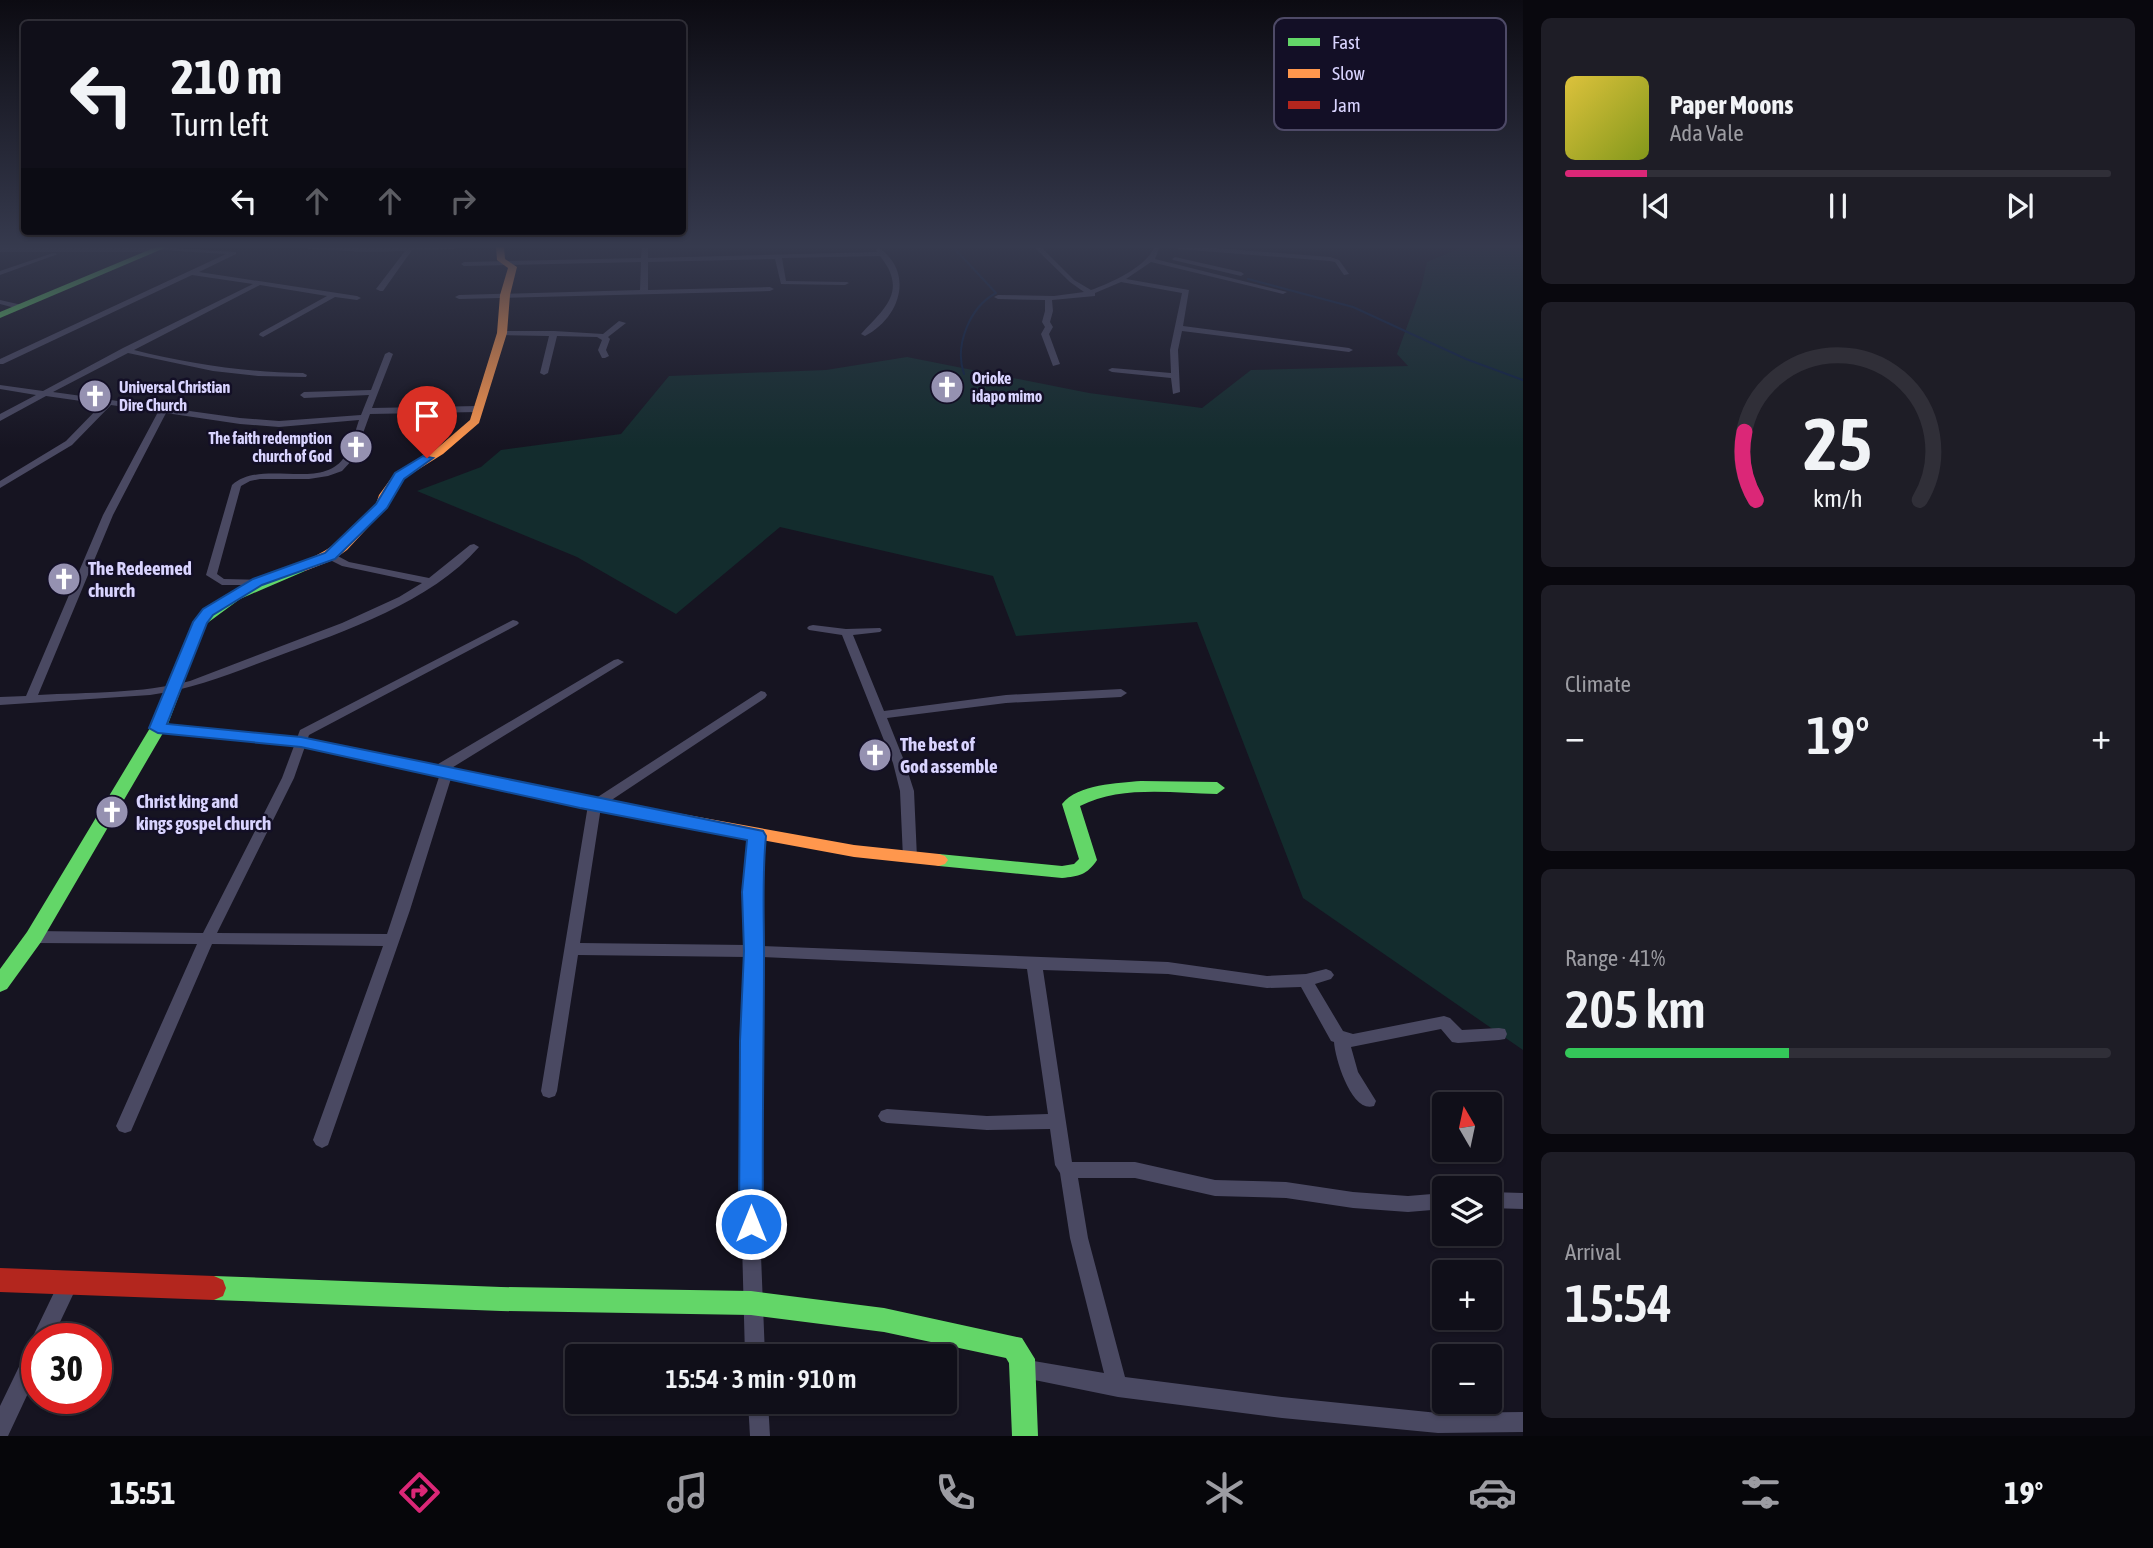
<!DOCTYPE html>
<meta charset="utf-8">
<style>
:root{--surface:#100f19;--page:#1e1d26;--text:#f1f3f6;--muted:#9c9ca2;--line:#302f38;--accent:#db2777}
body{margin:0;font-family:"Asap Condensed",sans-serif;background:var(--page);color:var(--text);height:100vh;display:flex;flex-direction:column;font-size:26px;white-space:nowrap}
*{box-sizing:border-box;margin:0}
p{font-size:23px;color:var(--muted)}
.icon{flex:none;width:38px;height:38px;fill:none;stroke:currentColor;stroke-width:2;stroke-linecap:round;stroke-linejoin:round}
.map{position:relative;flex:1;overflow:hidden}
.side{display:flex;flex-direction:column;gap:18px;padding:18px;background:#09080e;width:630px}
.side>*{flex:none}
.top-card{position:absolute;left:21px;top:21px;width:665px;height:214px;border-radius:7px;box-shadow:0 2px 5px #0004,0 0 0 2px var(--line);background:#100f19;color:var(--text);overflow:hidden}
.needle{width:46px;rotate:351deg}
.tools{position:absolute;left:1432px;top:1092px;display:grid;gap:14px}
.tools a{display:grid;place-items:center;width:70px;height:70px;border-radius:7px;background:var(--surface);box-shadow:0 2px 5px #0004,0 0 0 2px var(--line);font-size:35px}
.speed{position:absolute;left:21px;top:1323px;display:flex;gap:14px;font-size:35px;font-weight:700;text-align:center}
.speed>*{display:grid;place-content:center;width:91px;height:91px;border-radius:50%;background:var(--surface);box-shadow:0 2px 5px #0004,0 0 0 2px var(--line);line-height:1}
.speed .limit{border:10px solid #d22;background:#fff;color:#111}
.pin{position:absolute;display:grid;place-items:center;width:60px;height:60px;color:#fff;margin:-72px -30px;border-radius:50% 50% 50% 0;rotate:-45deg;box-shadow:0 0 7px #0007}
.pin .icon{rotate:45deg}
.me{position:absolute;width:77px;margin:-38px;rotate:0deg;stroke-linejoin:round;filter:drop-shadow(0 0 5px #0008)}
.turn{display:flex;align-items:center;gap:24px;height:147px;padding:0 35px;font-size:32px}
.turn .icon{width:91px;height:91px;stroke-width:2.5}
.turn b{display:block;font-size:49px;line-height:60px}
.lanes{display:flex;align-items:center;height:66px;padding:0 35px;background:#0003;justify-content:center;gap:35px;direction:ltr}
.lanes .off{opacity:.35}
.big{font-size:52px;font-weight:600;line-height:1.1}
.side .widget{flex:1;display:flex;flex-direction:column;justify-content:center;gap:10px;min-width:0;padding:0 24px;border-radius:10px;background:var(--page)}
.side .dial{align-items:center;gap:0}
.dial svg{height:182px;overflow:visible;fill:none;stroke:var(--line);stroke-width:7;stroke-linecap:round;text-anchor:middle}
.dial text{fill:var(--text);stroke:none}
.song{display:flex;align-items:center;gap:21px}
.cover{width:84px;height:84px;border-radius:10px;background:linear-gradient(135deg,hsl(50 70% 55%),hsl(70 70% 35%))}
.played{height:7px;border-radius:4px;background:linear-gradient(90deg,var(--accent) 15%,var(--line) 15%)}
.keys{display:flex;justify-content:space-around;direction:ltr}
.heat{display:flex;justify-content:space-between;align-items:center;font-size:38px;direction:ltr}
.charge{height:10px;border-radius:5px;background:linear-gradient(90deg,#34c759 41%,var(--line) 0)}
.trip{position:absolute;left:565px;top:1344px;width:392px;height:70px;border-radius:7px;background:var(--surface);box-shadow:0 2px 5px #0004,0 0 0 2px var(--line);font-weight:600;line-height:70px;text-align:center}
.tab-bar{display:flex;height:112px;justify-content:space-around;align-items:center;background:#06060a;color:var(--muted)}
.tab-bar .icon{width:49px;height:49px}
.tab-bar .current{color:var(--accent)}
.tab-bar b{font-size:32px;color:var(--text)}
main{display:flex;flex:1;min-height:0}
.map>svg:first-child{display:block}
.green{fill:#132c2d}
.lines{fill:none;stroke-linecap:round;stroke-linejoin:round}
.stream{stroke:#0d2144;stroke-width:2}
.street{fill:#4a4962;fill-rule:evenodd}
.fast{fill:#63d668;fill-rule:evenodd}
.slow{fill:#ff974d;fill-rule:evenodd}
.jam{fill:#b3261e;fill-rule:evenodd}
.route{fill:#1a73e8;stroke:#114b97;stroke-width:2}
.labels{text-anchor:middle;stroke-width:5;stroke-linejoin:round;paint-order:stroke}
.far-poi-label{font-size:16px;font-weight:bold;fill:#d9d4ff;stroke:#130f26;text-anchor:start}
.poi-label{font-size:19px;font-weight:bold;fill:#d9d4ff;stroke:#130f26;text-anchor:start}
.key{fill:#130f26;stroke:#4e4a67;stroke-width:2}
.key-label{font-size:19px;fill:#d9d4ff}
</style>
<main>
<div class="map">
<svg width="1523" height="1436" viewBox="0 0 1523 1436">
<rect width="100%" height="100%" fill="#161421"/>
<polygon class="green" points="1463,247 1523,247 1523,1050 1303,898 1197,622 1016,636 993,576 780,527 676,614 577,557 417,491 481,467 501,450 621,434 669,376 826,370 907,357 1089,393 1202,408 1251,370 1408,366 1397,354 1421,288 1427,262"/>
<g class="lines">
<g class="stream">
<path d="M953,247L996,293C970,307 954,345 964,374"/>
<polyline points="1248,279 1353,307 1466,359 1523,380"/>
</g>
<g class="street">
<path d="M158,247L236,252V254L199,272L357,296L361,298L357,300L335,297L263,337L259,335L260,333L327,296L260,285L134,350C189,364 245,372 303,373L307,375L306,377L258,376L213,371L128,353L53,392L240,418L279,421L361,415L369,395L304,398L300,395L304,392L371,390L385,354L389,352L393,354L372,408L478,406L482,409L478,412L370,414L354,458L342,471L328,476L309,479H260L250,481L241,486L217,574L224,579L262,580L263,582L262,584L258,585H222L206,575L232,485C262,458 323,492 345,456C352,446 355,432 359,420L279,427L240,424L166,413L113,515L38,695C89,692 141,694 190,681L342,623L399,597L422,583L342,566L326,558V554H334L349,562L429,578L470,545L474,544L479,547C431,602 345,631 278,656C235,672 195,689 150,695L0,705V697L26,696L103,515L158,412L111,405L72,445L0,488V481L66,441L102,404L46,396L0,421V414L36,395L0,389V385L43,391L123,348L253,284L192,275L3,364H0V359L226,254L161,250Z"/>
<polygon points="306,247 457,247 454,249 412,250 383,291 380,291 376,289 405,251 366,252 309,249"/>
<path d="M642,247H648V258L877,252L876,250L879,248C914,272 901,317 865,336L861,334C885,308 908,291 880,256L782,258L786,281L847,282L849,283L845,285L781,284L775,259L648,262V290L770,287L774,289L770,291L459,299L455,297L459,295L640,290L641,262L464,266L461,264L464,262L641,258Z"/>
<path d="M1034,247H1041L1074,280L1091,290C1109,284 1148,266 1154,247H1160L1155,259L1287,292L1283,294L1151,262L1126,279L1189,290L1183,326L1349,348L1353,350L1349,352L1182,331L1178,350L1180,392L1173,394L1171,378L1112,372L1108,370L1112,368L1171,373L1170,350L1182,293L1121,282L1095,293V296L1052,300L1053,311L1050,322L1053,327L1049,334L1060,364L1053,366L1041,334L1045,327L1042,322L1045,311V300L998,299L994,297L998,295L1054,296L1084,292L1070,282Z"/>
<polygon points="1174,247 1202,247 1330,257 1339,260 1349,274 1344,275 1335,262 1330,261 1177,249"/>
<polygon points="0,248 153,248 156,250 153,252 0,252"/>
<polygon points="53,253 58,254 0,275 0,271"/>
<polygon points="1175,257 1241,272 1244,274 1241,276 1173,260 1172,259"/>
<polygon points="0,300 22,305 23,307 19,309 0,304"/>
<polygon points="619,321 626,323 608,337 610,339 606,350 609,356 605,358 602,358 598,350 602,340 597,337 557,336 548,373 544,375 540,373 549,336 502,335 498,333 502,331 554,331 603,334"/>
<polygon points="513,620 517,621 519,623 517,625 309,735 294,778 217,933 387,934 440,774 433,773 432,770 433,767 614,660 618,659 624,662 450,769 453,772 410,910 328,1145 322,1148 316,1145 313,1140 383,946 212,944 131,1131 125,1133 119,1131 116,1126 197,944 34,943 29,941 27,937 29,933 34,931 203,933 282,778 300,730"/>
<polygon points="813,625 846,629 880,628 882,630 880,632 853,635 884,711 1006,695 1121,689 1127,693 1121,697 1006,703 887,718 905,763 914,791 917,858 915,861 905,861 903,858 900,791 893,763 842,635 809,630 807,628 809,626"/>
<path d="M761,691L765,692L767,695L765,698L601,807L580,943L747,945L750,836L752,833H762L764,836L762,946L1168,962L1267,976L1306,974L1326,969L1331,971L1334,975L1331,979L1315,984L1343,1031L1353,1034L1444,1016L1450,1018L1462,1030L1499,1028L1505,1029L1507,1034L1505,1039L1499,1040L1458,1043L1452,1042L1441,1029L1351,1047L1358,1072L1376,1101L1374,1106C1352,1114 1335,1059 1334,1042L1331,1041L1301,987L1267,988L1168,974L1043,970L1072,1162H1135L1215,1180L1286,1182L1353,1192L1408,1196L1444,1193V1209L1408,1212L1353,1208L1286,1198L1215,1196L1135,1178H1078L1088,1238L1125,1377L1282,1397L1438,1413L1523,1412V1432L1438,1433L1282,1418L1118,1397L1015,1376L1012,1369L1015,1362L1022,1359L1104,1373L1070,1238L1060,1173L1055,1165L1050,1129L987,1130L887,1123L881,1121L878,1116L881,1111L887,1109L987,1116L1048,1114L1027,969L761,957L759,1205L765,1356H745L741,1205L746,957L578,955L557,1091L555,1096L549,1098L543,1096L541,1091L588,805L590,802Z"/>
<polygon points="1489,1192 1523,1193 1523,1209 1489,1208"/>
<polygon points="69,1273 76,1276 79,1282 52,1339 37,1339 37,1374 8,1436 0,1436 0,1406 30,1344 34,1342 32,1339 35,1332 62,1276"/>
<polygon points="748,1402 768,1402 770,1436 750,1436"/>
</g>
<g class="fast">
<polygon points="156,247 167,247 0,318 0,312"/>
<polygon points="300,564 305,565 305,571 240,599 206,624 168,724 301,737 632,805 638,807 641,811 638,815 632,817 301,747 163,733 41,942 7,989 0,992 0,969 27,932 150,728 195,619 230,593"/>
<path d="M1141,781L1217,782L1225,788L1217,794C1173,793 1120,785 1080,806L1097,860C1087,875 1079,876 1062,878L939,866L933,864L930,860L933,856L939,854L1062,866L1074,864L1079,859L1062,804C1078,784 1118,783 1141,781Z"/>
<polygon points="214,1276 501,1287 751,1291 884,1308 1022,1338 1035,1359 1038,1436 1012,1436 1009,1363 1006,1358 884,1332 751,1315 501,1311 214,1300 205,1296 202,1288 205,1280"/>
</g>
<g class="slow">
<path d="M496,247H504L505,259L517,267L510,295L507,333L479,423L443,454L403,479L391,495L386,508L347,550L333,560L305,571H295V565C336,549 346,535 376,504L379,495L395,473L435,450L470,420L497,333L500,295L508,268L497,260Z"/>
<polygon points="632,805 854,845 939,854 945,856 948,860 945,864 939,866 854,857 626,815 623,811 626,807"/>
</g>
<polygon class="jam" points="0,1268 214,1276 223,1280 226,1288 223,1296 214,1300 0,1292"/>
</g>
<linearGradient id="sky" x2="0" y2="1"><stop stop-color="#0c0b12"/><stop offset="0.55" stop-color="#363a4e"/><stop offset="1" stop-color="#363a4e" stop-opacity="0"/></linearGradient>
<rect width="1523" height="448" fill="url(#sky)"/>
<path class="route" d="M423,456L433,458L404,479L387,508L335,559L262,585L213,615L207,623L167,724L301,737L763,831L766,836C762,875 764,913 764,953C764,1043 762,1134 763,1224L759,1232L751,1235L742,1232L739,1224L740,1041L744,951L742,892L747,840L580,808L301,747L158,733L149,728L193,622L203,609L253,579L325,553L376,504L395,473Z"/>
<defs>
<symbol id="church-disc" viewBox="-11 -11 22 22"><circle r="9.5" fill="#9591b1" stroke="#130f26"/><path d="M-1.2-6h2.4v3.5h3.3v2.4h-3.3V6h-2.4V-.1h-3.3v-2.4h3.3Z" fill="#fff"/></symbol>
</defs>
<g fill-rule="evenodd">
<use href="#church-disc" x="928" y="368" width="38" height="38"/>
<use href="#church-disc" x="76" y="377" width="38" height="38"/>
<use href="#church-disc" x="337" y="428" width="38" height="38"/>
<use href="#church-disc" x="45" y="560" width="38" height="38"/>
<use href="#church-disc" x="856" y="736" width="38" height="38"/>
<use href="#church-disc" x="93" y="793" width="38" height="38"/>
</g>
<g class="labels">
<g class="far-poi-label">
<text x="972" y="384">Orioke<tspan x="972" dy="18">idapo mimo</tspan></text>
<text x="119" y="393">Universal Christian<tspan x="119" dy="18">Dire Church</tspan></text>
<text x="332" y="444" text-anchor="end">The faith redemption<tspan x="332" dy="18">church of God</tspan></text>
</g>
<g class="poi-label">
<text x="88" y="575">The Redeemed<tspan x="88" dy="22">church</tspan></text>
<text x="900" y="751">The best of<tspan x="900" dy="22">God assemble</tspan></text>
<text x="136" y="808">Christ king and<tspan x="136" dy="22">kings gospel church</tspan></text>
</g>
</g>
<rect x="1274" y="18" width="232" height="112" rx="10" class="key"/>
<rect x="1288" y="38" width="32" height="8" fill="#63d668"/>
<rect x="1288" y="69" width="32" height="9" fill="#ff974d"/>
<rect x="1288" y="101" width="32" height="8" fill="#b3261e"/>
<g class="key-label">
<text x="1332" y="49">Fast</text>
<text x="1332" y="80">Slow</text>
<text x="1332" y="112">Jam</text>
</g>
</svg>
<div class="tools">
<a><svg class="needle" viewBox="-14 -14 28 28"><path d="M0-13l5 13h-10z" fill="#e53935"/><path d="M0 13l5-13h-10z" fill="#9c9ca2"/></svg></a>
<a><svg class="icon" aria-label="layers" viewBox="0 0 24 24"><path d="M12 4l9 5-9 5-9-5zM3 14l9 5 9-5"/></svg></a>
<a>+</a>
<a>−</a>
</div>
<div class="speed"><div class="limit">30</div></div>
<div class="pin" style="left:427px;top:458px;background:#d93025"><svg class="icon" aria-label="arrive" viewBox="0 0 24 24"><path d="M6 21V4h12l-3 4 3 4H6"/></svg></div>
<svg class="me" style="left:751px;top:1224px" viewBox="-20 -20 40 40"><circle r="17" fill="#1a73e8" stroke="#fff" stroke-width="3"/><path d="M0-11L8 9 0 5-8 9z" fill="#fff"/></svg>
<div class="trip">15:54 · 3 min · 910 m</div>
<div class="top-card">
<div class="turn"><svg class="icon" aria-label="left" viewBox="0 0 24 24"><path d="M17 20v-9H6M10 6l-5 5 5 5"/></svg><div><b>210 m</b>Turn left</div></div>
<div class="lanes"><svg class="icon" aria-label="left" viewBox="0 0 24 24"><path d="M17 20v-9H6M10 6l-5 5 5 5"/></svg><svg class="icon off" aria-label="ahead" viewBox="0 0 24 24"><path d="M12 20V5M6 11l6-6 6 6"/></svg><svg class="icon off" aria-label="ahead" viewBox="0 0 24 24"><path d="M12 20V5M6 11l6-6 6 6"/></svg><svg class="icon off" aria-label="right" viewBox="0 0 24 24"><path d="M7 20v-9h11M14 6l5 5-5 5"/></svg></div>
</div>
</div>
<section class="side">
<div class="widget">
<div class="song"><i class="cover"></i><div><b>Paper Moons</b><p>Ada Vale</p></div></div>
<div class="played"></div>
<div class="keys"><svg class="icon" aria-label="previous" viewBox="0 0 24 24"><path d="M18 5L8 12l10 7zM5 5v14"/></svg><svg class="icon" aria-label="pause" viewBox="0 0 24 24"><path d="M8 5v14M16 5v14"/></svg><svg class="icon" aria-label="next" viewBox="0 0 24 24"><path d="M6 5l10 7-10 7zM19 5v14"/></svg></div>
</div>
<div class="widget dial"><svg viewBox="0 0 100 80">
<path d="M14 69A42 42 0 1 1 86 69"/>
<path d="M14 69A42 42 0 0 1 9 39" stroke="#db2777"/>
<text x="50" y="56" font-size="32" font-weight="700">25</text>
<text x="50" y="72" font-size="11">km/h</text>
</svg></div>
<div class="widget"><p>Climate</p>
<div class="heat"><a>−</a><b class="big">19°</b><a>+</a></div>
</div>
<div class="widget"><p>Range · 41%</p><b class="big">205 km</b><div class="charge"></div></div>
<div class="widget"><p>Arrival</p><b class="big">15:54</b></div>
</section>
</main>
<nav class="tab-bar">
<b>15:51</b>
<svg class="icon current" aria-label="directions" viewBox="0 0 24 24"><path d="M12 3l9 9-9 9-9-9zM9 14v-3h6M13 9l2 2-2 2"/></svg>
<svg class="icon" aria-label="music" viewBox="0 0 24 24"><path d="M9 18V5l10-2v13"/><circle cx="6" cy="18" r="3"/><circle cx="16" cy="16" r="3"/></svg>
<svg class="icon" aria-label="phone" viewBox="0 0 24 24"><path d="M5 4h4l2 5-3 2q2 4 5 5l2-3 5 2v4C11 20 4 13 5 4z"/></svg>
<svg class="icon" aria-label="climate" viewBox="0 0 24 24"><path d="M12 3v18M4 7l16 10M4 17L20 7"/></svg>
<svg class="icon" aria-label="car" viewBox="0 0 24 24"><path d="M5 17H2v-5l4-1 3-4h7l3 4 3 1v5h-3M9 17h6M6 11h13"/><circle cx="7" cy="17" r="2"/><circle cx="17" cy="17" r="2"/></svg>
<svg class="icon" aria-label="filters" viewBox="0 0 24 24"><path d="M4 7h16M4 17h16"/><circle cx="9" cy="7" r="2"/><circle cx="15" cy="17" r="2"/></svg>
<b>19°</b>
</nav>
